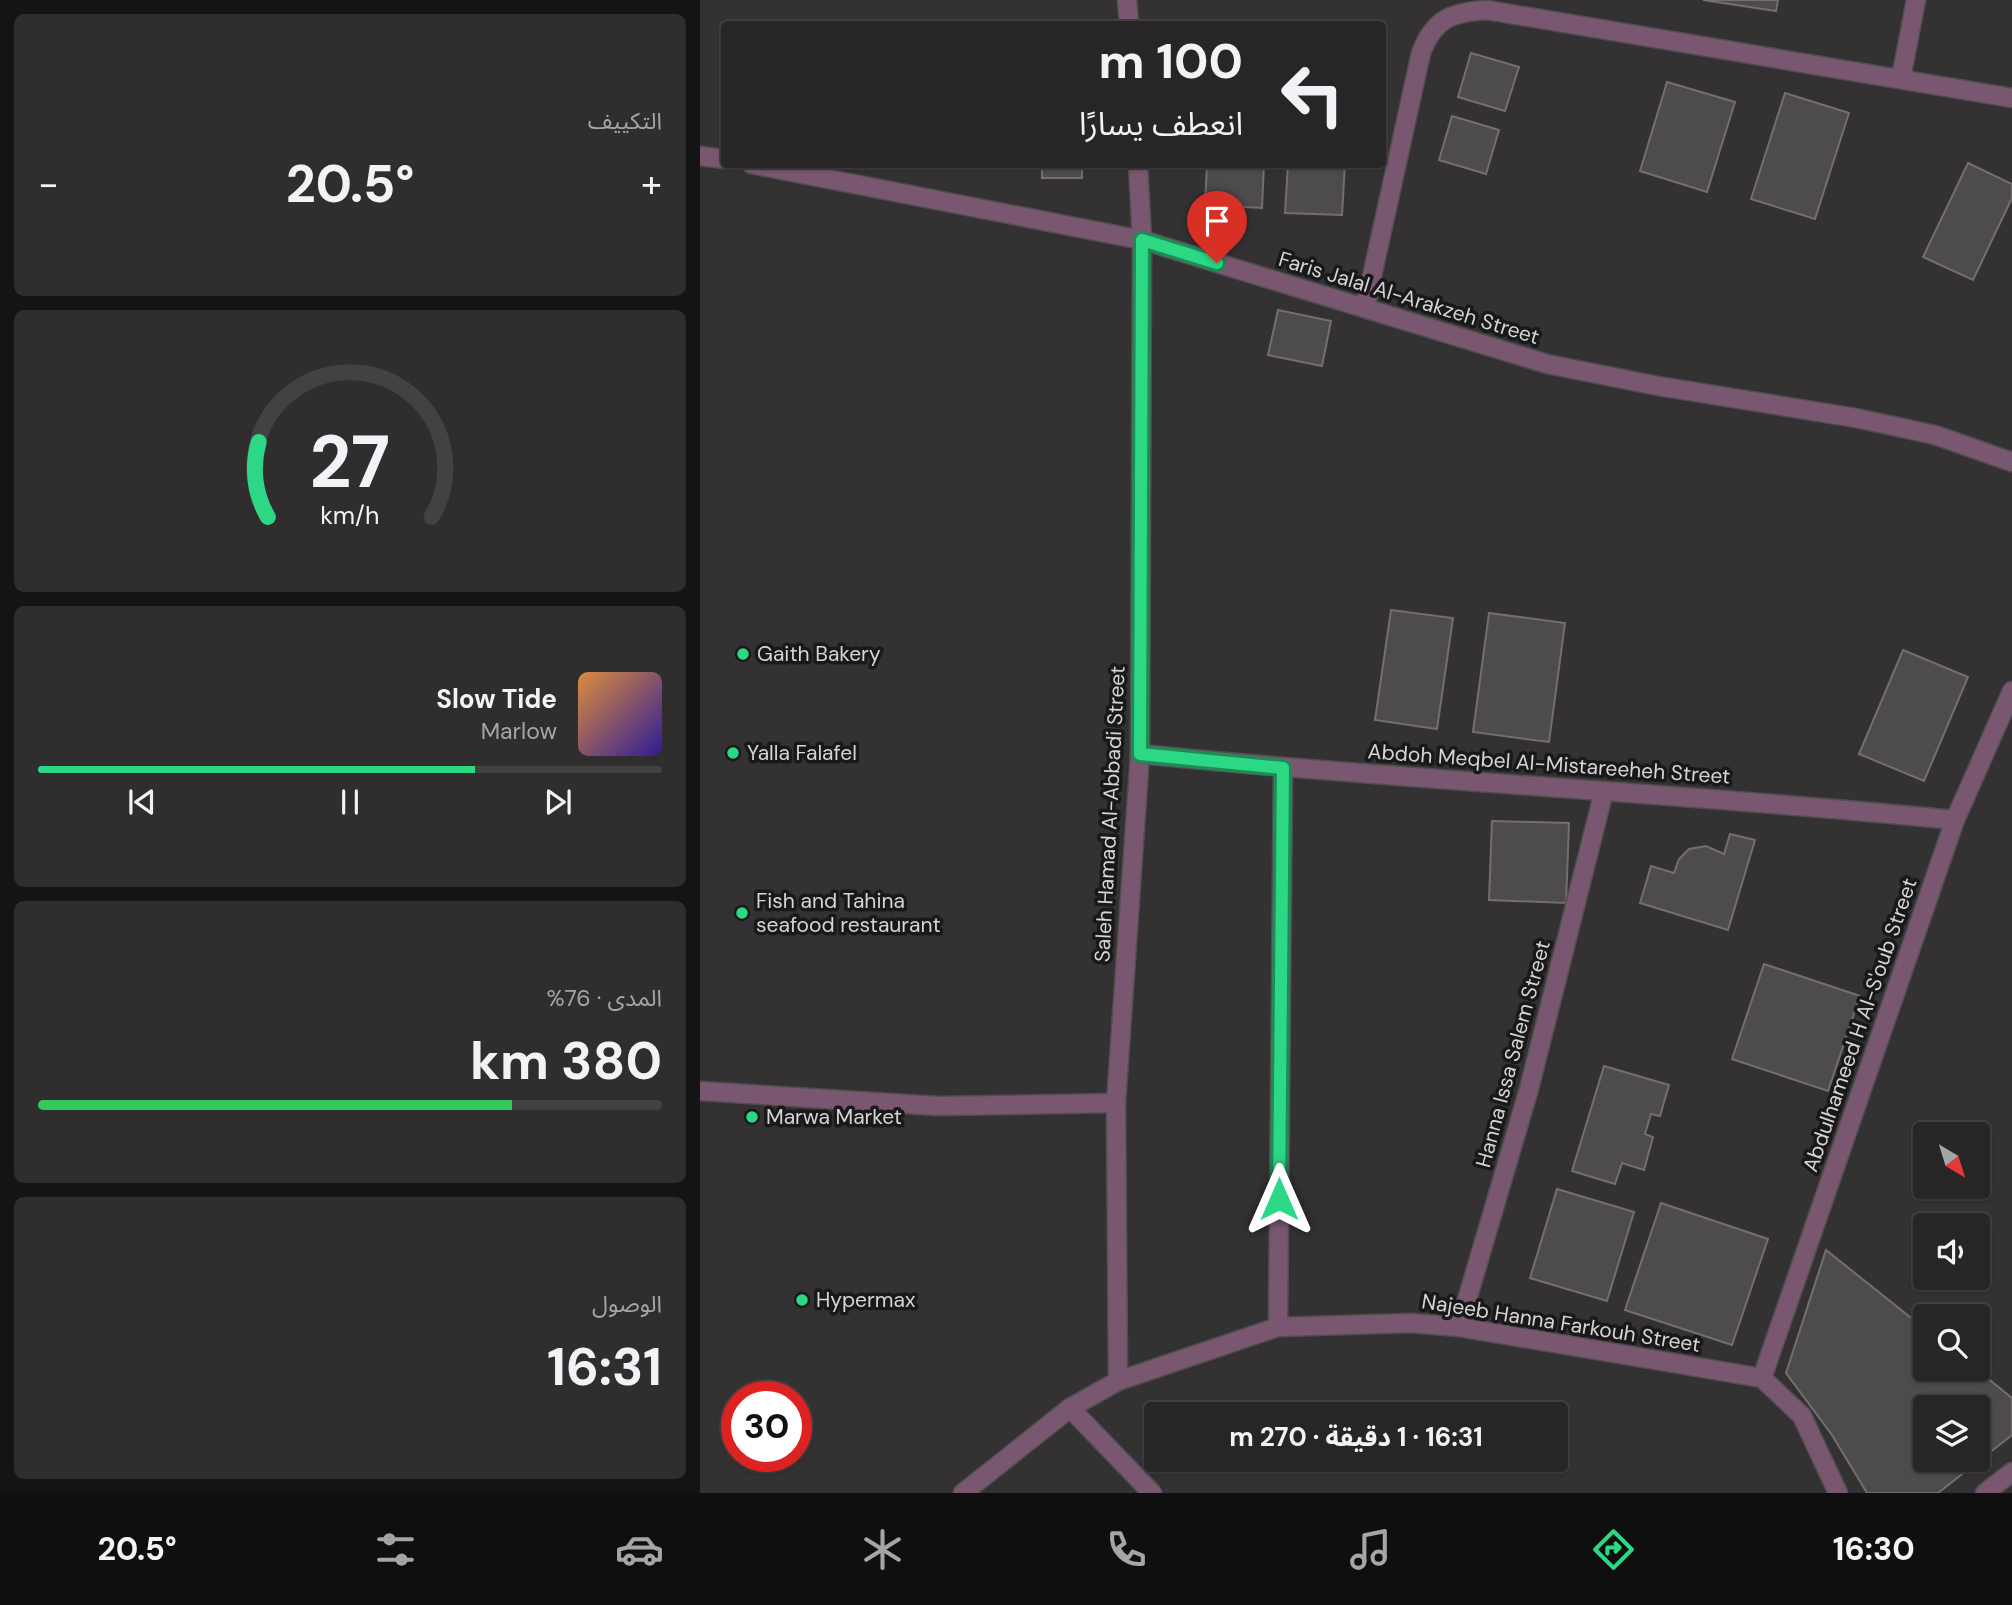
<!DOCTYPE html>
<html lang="ar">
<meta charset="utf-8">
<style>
:root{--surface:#272526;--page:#2f2d2e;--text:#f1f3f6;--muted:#a4a5a7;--line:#434243;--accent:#2dd884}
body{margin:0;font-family:"DM Sans","Noto Sans Arabic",sans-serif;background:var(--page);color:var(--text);direction:rtl;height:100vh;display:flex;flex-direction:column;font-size:26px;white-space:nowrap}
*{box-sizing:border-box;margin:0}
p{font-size:23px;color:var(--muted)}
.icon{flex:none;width:38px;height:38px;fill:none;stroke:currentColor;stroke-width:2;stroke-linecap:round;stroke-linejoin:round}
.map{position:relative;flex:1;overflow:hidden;direction:ltr}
.drawer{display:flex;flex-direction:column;gap:14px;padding:14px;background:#151415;width:700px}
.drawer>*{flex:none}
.hud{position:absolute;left:21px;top:21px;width:665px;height:147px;border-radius:7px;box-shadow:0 2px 5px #0004,0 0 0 2px var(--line);direction:rtl;background:#272526;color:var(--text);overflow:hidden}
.needle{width:46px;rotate:142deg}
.fabs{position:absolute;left:1213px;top:1122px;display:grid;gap:14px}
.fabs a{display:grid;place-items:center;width:77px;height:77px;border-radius:7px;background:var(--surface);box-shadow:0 2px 5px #0004,0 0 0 2px var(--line);font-size:35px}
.speed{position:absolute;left:21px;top:1381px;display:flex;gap:14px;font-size:35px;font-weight:700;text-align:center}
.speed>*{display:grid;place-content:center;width:91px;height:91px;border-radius:50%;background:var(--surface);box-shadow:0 2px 5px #0004,0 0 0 2px var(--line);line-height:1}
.speed .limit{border:10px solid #d22;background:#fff;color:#111}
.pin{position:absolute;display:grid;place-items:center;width:60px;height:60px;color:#fff;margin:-72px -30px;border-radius:50% 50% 50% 0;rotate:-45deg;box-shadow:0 0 7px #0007}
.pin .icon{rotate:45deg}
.me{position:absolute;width:77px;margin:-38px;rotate:0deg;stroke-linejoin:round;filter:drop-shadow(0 0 5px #0008)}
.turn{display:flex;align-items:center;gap:24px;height:147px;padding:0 28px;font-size:32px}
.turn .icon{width:91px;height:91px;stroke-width:2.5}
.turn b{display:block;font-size:49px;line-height:60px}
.big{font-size:52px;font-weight:700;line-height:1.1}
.drawer .card{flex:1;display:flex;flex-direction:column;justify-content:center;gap:10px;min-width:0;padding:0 24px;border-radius:10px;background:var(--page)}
.drawer .dial{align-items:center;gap:0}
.dial svg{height:182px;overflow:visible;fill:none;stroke:var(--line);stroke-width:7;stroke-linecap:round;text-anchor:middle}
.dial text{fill:var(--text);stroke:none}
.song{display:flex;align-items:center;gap:21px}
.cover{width:84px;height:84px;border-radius:10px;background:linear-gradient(135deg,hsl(30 70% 55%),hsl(250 70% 35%))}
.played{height:7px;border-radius:4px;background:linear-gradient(90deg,var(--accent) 70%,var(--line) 70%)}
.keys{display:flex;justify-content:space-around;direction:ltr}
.heat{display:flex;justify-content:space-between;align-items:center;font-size:38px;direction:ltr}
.charge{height:10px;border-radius:5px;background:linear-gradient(90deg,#34c759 76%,var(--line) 0)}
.trip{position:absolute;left:444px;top:1402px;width:424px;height:70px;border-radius:7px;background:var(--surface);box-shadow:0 2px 5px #0004,0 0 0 2px var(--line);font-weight:700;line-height:70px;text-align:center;direction:rtl}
.tabs{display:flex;height:112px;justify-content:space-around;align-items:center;background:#100f0f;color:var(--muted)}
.tabs .icon{width:49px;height:49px}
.tabs .selected{color:var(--accent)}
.tabs b{font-size:32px;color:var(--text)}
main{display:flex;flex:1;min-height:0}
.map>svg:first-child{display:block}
.building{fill:#4e4b4d;stroke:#726e71;stroke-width:2;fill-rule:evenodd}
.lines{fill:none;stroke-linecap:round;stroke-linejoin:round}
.minor-casing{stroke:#514e50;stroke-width:21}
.minor{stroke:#7a5771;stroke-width:18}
.route-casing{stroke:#1d8c56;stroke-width:18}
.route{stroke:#2dd884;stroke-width:12}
.poi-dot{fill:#2dd884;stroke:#1a191a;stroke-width:2.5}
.labels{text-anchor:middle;stroke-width:7;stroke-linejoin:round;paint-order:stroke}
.street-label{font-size:21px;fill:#d6d4d6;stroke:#1a191a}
.poi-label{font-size:21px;fill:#d6d4d6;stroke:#1a191a;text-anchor:start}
</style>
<main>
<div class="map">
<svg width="1312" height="1493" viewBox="0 0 1312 1493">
<rect width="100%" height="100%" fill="#343133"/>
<g class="building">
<polygon points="1003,0 1078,0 1076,11"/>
<polygon points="771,53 819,67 805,111 758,97"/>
<polygon points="967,82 1035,102 1007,192 940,171"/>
<polygon points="1085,93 1149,113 1115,219 1051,199"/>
<polygon points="752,116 799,130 786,174 739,160"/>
<polygon points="1268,163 1312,184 1312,198 1273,280 1223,257"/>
<rect x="342" y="164" width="40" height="14"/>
<polygon points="507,164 564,164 562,208 505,205"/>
<polygon points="588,164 645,164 642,215 585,213"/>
<polygon points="578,310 631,321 622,366 568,355"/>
<polygon points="691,610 753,618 737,729 675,720"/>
<polygon points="789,613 865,623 849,742 773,732"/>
<polygon points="1203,650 1268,677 1224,781 1159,754"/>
<polygon points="792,821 869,823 866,903 789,900"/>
<polygon points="1030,834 1055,840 1028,930 940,903 951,866 974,873 979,859 989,849 1006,846 1024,854"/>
<polygon points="1064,964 1160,996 1128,1091 1032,1059"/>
<polygon points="904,1066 969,1085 960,1116 951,1114 945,1134 953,1137 944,1170 922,1163 915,1184 872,1171"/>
<polygon points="857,1189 934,1212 907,1301 830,1278"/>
<polygon points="961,1203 1068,1239 1032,1345 925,1310"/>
<path d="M1126,1250L1225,1329V1368H1275L1312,1398V1435L1238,1493H1167L1132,1435L1086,1373ZM1225,1407H1278V1460H1225Z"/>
</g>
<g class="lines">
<defs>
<g id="minor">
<polyline points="427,0 429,24"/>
<polyline points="1201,78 1216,0"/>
<polyline points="0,156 24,159"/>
<polyline points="51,164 442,240 847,364 958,386 1156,418 1235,435 1312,462"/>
<path d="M665,308L721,53C734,19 751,12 787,10L1312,98"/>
<path d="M440,754C711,781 984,793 1255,820"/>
<polyline points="0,1091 237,1106 416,1103"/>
<polyline points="578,1327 583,768"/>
<polyline points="759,1327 829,1089 904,791"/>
<polyline points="1062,1378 1255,820 1312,691"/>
<polyline points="418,1381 416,1103 440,754 442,240 438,164"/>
<polyline points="370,1408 452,1493"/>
<polyline points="263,1493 370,1408 418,1381 578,1327 711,1323 759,1327 1062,1378 1102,1416 1138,1493"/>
<polyline points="1285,1493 1312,1472"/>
</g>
</defs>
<use href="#minor" class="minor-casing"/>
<use href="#minor" class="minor"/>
</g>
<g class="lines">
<defs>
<polyline id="route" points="517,263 442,240 440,754 583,768 579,1199"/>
</defs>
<use href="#route" class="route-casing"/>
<use href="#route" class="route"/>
</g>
<g class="poi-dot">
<circle cx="43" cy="654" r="7"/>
<circle cx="33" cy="753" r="7"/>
<circle cx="42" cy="913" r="7"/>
<circle cx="52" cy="1117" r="7"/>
<circle cx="102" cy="1300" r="7"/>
</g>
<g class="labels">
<g class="street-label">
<text transform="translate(709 298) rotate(17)" y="7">Faris Jalal Al-Arakzeh Street</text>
<text transform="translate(849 764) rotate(4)" y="7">Abdoh Meqbel Al-Mistareeheh Street</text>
<text transform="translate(410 814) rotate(-87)" y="7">Saleh Hamad Al-Abbadi Street</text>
<text transform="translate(1160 1025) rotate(-71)" y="7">Abdulhameed H Al-S'oub Street</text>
<text transform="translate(813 1054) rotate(-75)" y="7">Hanna Issa Salem Street</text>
<text transform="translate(861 1323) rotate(9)" y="7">Najeeb Hanna Farkouh Street</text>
</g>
<g class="poi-label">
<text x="57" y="661">Gaith Bakery</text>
<text x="47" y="760">Yalla Falafel</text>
<text x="56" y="908">Fish and Tahina<tspan x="56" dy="24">seafood restaurant</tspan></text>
<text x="66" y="1124">Marwa Market</text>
<text x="116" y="1307">Hypermax</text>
</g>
</g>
</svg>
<div class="fabs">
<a><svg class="needle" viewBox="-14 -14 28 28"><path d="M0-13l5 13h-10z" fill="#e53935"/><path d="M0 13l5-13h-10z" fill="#a4a5a7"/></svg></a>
<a><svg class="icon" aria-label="sound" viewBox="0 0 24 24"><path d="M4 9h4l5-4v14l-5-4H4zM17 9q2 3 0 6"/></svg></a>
<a><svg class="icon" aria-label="search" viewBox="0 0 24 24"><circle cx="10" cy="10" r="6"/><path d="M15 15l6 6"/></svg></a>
<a><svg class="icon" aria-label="layers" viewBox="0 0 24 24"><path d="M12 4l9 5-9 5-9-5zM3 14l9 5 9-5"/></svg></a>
</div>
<div class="speed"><div class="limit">30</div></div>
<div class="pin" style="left:517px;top:263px;background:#d93025"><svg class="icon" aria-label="arrive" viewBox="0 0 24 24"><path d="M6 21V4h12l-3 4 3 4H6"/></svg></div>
<svg class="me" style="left:579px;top:1199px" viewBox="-20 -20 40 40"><path d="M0-17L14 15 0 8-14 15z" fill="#2dd884" stroke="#fff" stroke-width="4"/></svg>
<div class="trip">16:31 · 1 دقيقة · 270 m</div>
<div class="hud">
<div class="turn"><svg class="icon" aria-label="left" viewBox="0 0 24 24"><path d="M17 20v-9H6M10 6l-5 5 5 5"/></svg><div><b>100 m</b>انعطف يسارًا</div></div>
</div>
</div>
<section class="drawer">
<div class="card"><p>التكييف</p>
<div class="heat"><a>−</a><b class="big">20.5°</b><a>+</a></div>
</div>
<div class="card dial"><svg viewBox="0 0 100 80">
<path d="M14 69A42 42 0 1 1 86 69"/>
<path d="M14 69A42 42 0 0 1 10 36" stroke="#2dd884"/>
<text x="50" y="56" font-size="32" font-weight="700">27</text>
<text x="50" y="72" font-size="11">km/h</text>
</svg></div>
<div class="card">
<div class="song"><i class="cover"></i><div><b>Slow Tide</b><p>Marlow</p></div></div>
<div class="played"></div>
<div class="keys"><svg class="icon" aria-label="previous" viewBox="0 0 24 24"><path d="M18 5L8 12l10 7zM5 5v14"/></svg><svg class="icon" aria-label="pause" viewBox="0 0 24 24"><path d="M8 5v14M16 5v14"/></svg><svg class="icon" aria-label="next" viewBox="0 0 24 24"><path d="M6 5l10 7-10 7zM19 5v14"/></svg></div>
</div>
<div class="card"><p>المدى · 76%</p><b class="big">380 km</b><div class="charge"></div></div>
<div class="card"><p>الوصول</p><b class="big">16:31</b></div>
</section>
</main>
<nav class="tabs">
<b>16:30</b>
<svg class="icon selected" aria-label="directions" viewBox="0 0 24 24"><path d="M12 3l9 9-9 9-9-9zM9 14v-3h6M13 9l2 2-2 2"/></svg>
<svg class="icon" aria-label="music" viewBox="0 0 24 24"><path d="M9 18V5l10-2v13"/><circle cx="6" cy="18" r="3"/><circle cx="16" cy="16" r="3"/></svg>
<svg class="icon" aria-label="phone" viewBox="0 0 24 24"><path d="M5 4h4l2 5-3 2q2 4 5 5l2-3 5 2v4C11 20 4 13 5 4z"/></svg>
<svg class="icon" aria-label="climate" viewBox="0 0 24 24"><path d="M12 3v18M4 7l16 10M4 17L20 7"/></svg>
<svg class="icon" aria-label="car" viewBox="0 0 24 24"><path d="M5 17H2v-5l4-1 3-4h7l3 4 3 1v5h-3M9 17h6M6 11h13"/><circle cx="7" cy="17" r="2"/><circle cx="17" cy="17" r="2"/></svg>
<svg class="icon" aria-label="filters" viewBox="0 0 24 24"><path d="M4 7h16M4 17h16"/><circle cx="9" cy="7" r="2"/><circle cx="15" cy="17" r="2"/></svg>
<b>20.5°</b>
</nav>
